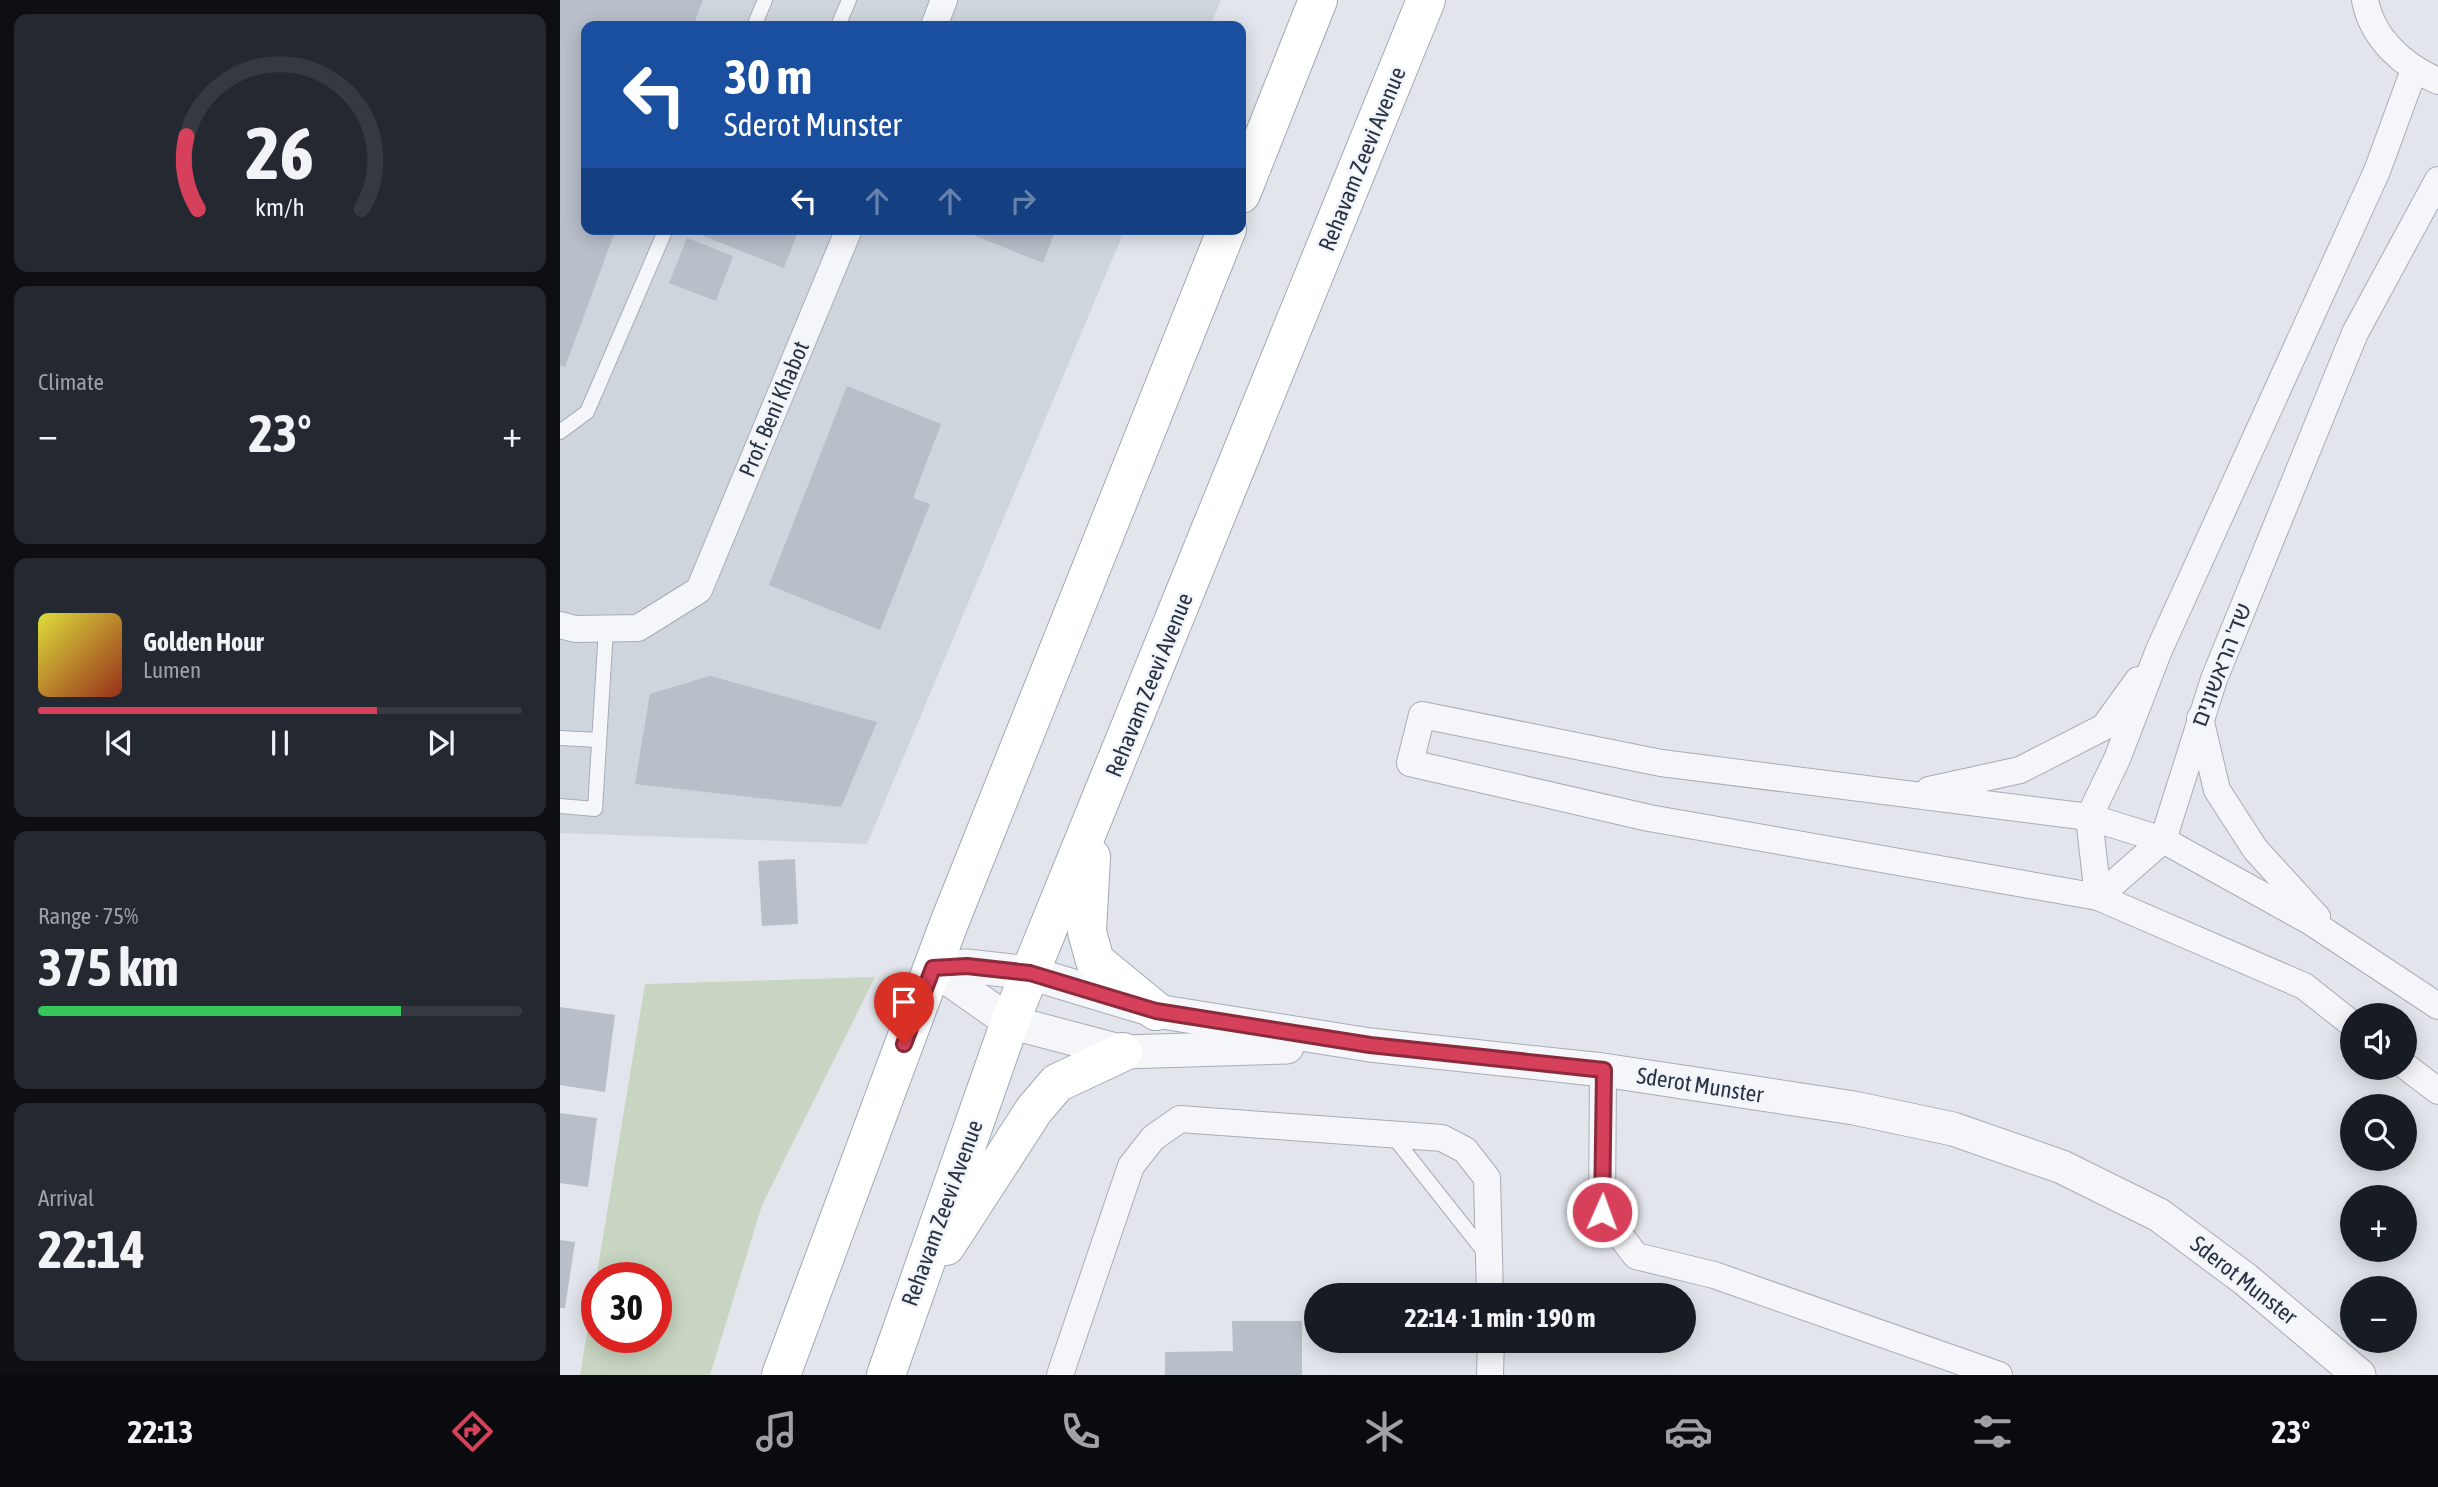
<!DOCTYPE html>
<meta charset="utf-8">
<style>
:root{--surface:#171b24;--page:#242831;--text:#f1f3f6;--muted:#9ea1a6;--line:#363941;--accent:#d6405b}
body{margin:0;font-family:"Asap Condensed","Noto Sans Hebrew",sans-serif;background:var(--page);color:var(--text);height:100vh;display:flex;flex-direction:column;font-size:26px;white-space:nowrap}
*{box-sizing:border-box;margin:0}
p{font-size:23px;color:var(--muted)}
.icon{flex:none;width:38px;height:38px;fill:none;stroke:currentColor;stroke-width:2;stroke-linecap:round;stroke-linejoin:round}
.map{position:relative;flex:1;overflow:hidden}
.drawer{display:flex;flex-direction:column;gap:14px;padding:14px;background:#0d0f14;width:560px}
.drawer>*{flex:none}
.banner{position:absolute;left:21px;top:21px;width:665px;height:214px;border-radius:14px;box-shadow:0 4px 18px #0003;background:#1a4fa0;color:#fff;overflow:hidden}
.controls{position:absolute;left:1780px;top:1003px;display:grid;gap:14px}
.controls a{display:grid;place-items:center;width:77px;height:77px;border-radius:50%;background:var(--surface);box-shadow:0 4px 18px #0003;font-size:35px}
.speed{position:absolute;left:21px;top:1262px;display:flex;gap:14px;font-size:35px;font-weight:700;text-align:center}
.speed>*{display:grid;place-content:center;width:91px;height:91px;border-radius:50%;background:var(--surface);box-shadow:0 4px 18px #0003;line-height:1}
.speed .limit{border:10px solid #d22;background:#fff;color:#111}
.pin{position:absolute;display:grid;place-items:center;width:60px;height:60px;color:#fff;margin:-72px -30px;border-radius:50% 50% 50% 0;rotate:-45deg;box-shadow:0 0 7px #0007}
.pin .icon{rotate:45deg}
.me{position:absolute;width:77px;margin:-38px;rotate:2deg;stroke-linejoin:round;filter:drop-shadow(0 0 5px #0008)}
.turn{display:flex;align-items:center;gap:24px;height:147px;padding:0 28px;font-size:32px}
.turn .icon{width:91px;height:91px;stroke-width:2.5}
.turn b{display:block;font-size:49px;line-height:60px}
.lanes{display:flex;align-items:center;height:66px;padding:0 28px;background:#0003;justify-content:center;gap:35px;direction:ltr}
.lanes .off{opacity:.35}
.big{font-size:52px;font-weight:700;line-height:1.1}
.drawer .widget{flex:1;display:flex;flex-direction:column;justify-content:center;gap:10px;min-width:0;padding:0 24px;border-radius:14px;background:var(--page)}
.drawer .dial{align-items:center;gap:0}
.dial svg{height:182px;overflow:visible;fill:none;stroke:var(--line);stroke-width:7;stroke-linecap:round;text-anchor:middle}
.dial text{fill:var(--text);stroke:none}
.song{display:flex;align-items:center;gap:21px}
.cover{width:84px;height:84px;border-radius:10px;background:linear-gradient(135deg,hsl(60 70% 55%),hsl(10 70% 35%))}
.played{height:7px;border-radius:4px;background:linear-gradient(90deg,var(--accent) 70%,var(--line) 70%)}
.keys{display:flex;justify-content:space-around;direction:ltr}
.heat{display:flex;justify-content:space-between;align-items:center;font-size:38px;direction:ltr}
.charge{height:10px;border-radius:5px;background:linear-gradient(90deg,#34c759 75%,var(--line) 0)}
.trip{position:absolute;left:744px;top:1283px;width:392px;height:70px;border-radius:35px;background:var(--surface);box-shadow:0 4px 18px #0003;font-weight:700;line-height:70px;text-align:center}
.menu{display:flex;height:112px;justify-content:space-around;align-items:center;background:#090b0e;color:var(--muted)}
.menu .icon{width:49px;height:49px}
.menu .current{color:var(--accent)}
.menu b{font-size:32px;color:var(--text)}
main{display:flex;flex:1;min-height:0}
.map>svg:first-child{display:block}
.built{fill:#cfd5dd}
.green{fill:#c8d5c2;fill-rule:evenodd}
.building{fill:#b8bfc9}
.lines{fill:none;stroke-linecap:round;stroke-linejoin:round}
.service-casing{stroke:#a7acb6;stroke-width:16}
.minor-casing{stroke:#a7acb6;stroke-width:28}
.tertiary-casing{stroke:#a7acb6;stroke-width:35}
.primary-casing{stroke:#a0aab7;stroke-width:40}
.service{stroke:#f5f6f9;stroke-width:14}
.minor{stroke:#f5f6f9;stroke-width:26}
.tertiary{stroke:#f5f6f9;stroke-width:33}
.primary{stroke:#fff;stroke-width:38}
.route-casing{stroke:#8b2a3b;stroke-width:18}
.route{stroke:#d6405b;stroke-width:12}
.labels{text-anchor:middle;stroke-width:5;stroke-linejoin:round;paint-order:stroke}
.street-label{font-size:23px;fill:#293344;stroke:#f1f4f8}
</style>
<main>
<section class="drawer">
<div class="widget dial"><svg viewBox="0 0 100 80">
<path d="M14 69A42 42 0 1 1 86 69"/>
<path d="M14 69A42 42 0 0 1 9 37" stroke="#d6405b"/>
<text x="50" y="56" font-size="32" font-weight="700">26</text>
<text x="50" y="72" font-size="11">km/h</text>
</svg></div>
<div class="widget"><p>Climate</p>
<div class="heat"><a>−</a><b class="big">23°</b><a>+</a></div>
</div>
<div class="widget">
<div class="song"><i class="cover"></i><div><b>Golden Hour</b><p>Lumen</p></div></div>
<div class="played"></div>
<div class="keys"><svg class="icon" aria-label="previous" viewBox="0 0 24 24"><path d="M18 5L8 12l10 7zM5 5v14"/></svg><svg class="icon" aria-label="pause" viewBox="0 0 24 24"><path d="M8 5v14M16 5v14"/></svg><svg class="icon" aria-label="next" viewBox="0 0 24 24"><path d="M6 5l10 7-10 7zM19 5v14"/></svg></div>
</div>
<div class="widget"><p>Range · 75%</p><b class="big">375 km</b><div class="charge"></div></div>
<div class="widget"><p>Arrival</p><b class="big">22:14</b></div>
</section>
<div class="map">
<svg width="1878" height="1375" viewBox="0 0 1878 1375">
<rect width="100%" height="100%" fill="#e2e5eb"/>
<polygon class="built" points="0,0 661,0 650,26 26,26 26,229 565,229 307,844 0,833"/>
<path class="green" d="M315,977L202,1205L150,1375H20L85,984ZM37,1278H96V1337H37Z"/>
<g class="building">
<polygon points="0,0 143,0 133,26 26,26 26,229 56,229 5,367 0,365"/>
<polygon points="126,229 239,229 224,268"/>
<polygon points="398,229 496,229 483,263"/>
<polygon points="127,238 173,256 156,301 109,283"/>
<polygon points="287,386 381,424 353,498 370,504 320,630 209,585"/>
<polygon points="150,676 317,722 281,807 75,784 90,694"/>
<polygon points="235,859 238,924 202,926 198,861"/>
<polygon points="0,1007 55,1015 45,1092 0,1085"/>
<polygon points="0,1113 37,1118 28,1187 0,1183"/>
<polygon points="0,1240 15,1242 5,1308 0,1308"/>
<polygon points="672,1321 742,1321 742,1375 605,1375 605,1352 673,1351"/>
</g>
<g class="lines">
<defs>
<g id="service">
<polyline points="194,26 205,0"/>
<polyline points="278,26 289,0"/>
<polyline points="0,432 27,412 106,229"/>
<polyline points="0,738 39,740"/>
<polyline points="0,806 35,809 46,629"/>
<polyline points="832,1135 926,1254"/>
</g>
<g id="minor">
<path d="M1805,0C1812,39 1844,66 1878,81"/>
<polyline points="374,26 384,0"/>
<polyline points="0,625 15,629 78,628 139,590 289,229"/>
<polyline points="1640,718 1657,790 1695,849 1757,917"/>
<polyline points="1369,790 1460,770 1544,727 1578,680"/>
<polyline points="1538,897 1529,817 1557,759 1599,650 1817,171 1854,70"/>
<polyline points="1538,897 1603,840 1654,679 1795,333 1878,180"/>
<polyline points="1792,1024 1744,986 1538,897 1089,818 850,763 862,715 1101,763 1529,817 1603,840 1751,922 1878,1006"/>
<polyline points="1844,1065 1878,1091"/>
<polyline points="1043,1070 1042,1212 1076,1256 1154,1275 1439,1375"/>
<polyline points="500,1375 571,1166 593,1138 620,1119 882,1138 905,1150 927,1178 930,1295"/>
<polyline points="930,1375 931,1340"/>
</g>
<g id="tertiary">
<polyline points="373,968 407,966 470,973 596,1011 810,1045 1043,1070 1294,1108 1393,1129 1502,1167 1599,1215 1685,1279 1799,1375"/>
<polyline points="373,968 450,1022 563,1052 727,1047"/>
</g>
<g id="primary">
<polyline points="681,194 758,0"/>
<polyline points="531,857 527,932 535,961 596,1011"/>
<polyline points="386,1246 474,1110 497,1083 563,1052"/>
<polyline points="221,1375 388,926 667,229"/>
<polyline points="326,1375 450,1022 866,0"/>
</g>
</defs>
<use href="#service" class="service-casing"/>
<use href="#minor" class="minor-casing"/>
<use href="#tertiary" class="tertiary-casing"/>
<use href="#primary" class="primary-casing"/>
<use href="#service" class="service"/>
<use href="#minor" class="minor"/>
<use href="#tertiary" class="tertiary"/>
<use href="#primary" class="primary"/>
</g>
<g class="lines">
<defs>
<polyline id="route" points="344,1044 373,968 407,966 470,973 596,1011 810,1045 1044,1070 1042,1212"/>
</defs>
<use href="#route" class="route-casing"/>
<use href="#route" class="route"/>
</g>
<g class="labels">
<g class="street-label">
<text transform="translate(802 159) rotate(-68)" y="8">Rehavam Zeevi Avenue</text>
<text transform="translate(214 409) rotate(-67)" y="8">Prof. Beni Khabot</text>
<text transform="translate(1661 665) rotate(-69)" y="8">שד' הראשונים</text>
<text transform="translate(589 685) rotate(-68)" y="8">Rehavam Zeevi Avenue</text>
<text transform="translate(1140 1085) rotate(9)" y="8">Sderot Munster</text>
<text transform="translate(382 1213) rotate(-70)" y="8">Rehavam Zeevi Avenue</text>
<text transform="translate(1684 1280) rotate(38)" y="8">Sderot Munster</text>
</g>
</g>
</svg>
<div class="controls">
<a><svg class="icon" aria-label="sound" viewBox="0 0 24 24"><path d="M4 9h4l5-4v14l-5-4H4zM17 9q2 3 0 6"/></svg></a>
<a><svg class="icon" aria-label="search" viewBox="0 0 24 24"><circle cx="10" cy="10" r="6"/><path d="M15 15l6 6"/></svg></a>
<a>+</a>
<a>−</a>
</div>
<div class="speed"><div class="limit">30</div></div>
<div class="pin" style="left:344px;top:1044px;background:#d93025"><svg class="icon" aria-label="arrive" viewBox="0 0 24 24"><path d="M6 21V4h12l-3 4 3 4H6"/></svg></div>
<svg class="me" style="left:1042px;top:1212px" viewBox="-20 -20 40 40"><circle r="17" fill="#d6405b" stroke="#fff" stroke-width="3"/><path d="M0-11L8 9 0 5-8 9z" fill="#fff"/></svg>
<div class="trip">22:14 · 1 min · 190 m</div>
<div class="banner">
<div class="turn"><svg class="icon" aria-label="left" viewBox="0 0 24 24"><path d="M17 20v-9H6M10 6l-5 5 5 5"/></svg><div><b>30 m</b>Sderot Munster</div></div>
<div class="lanes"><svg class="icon" aria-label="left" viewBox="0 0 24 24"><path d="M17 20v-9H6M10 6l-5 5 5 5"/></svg><svg class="icon off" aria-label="ahead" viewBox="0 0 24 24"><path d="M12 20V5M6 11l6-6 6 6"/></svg><svg class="icon off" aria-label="ahead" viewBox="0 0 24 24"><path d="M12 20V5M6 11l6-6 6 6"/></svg><svg class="icon off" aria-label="right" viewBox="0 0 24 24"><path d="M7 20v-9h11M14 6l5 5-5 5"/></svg></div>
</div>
</div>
</main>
<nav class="menu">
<b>22:13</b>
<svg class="icon current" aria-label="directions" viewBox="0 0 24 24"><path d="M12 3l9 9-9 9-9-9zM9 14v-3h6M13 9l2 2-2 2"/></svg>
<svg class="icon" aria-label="music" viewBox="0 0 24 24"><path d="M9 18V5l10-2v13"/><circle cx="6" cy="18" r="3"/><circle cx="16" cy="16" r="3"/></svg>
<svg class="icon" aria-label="phone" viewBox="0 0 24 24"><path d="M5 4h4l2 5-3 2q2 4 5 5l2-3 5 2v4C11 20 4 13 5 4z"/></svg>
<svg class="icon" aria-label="climate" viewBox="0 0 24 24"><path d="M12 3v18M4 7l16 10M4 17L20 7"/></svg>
<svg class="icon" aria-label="car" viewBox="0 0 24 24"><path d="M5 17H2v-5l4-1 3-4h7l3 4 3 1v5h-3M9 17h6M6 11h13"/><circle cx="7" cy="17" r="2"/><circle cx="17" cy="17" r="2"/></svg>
<svg class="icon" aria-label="filters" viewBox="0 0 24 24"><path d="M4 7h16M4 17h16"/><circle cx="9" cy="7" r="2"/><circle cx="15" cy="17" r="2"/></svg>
<b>23°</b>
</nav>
